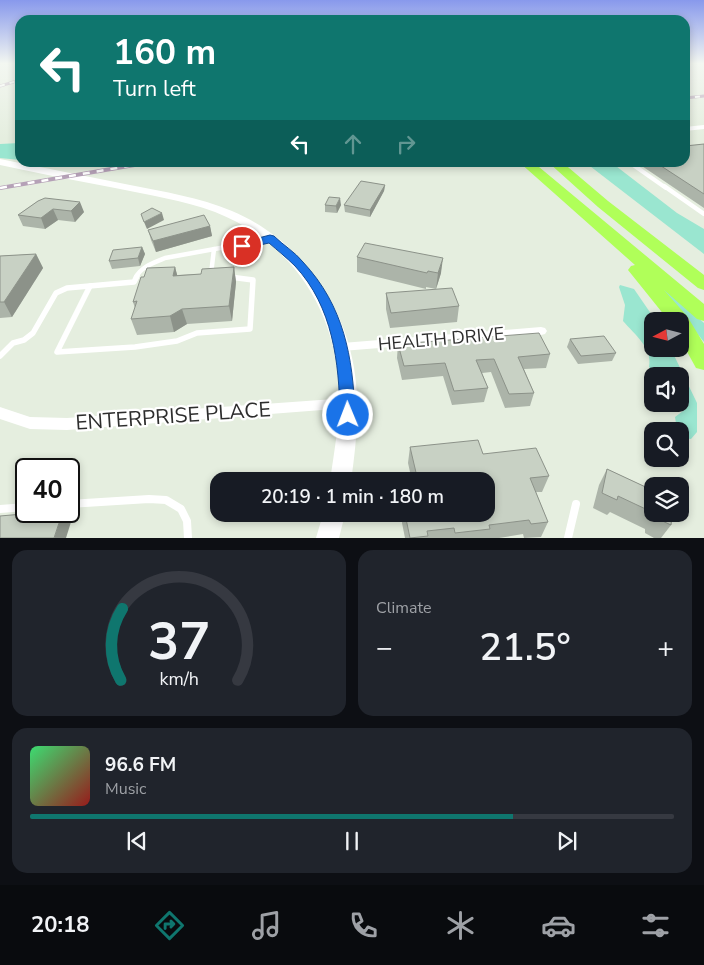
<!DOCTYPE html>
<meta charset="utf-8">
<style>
:root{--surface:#171b24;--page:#20242c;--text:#f1f3f6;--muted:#9ea1a6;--line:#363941;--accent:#0f766e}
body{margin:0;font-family:"Nunito Sans",sans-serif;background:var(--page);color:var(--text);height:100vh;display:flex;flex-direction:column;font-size:19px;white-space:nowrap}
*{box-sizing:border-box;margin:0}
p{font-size:16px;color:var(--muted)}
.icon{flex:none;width:28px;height:28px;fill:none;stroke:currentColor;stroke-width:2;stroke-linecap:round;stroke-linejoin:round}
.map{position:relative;height:538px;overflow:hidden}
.drawer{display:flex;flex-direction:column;gap:12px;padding:12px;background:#0d0f14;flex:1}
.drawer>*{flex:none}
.guide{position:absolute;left:15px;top:15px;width:675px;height:152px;border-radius:15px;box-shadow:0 2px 8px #0003;background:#0f766e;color:#fff;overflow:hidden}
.needle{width:32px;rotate:263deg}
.controls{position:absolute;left:644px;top:312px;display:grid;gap:10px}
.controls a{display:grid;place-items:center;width:45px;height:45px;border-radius:10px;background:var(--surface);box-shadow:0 2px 8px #0003;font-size:25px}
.speed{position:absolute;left:15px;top:458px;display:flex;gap:10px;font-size:25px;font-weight:700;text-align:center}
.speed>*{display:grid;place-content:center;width:65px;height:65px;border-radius:50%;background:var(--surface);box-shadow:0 2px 8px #0003;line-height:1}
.speed .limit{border:2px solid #111;border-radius:8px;background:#fff;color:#111}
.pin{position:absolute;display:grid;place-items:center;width:42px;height:42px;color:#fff;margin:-21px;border:2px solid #fff;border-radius:50%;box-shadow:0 1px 5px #0007}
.me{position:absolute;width:55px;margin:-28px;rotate:359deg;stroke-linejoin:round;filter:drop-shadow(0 0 4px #0008)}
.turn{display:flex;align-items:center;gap:18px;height:105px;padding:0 15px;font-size:22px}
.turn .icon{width:65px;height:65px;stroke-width:2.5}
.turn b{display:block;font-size:35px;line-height:42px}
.lanes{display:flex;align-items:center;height:48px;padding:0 15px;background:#0003;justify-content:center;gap:25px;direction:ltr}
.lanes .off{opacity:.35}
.big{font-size:38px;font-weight:600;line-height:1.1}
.drawer .card{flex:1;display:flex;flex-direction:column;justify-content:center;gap:8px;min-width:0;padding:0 18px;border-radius:15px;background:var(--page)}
.drawer .dial{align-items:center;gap:0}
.dial svg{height:130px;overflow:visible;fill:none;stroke:var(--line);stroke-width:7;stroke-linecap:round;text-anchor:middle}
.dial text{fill:var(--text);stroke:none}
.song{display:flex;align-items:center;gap:15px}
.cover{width:60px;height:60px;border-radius:8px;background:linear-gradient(135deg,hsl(140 70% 55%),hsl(0 70% 35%))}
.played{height:5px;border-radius:2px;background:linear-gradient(90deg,var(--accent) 75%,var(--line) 75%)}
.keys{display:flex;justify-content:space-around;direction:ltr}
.heat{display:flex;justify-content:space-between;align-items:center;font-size:28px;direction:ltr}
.drawer .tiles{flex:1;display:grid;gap:12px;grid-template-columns:1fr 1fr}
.card:last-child{grid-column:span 2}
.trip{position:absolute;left:210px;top:472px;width:285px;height:50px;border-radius:15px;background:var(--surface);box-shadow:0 2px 8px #0003;font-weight:600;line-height:50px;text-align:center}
.tabs{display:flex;height:80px;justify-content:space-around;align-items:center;background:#090b0e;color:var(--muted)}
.tabs .icon{width:35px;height:35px}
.tabs .selected{color:var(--accent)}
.tabs b{font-size:22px;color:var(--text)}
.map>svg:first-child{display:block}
.green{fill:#9ae6d0}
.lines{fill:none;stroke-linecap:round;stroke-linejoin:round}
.lane-far3{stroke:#fff;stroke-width:4}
.lane-far2{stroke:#fff;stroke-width:4.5}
.lane-far1{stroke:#fff;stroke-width:5.5}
.lane{stroke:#fff;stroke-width:8}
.street{fill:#fff;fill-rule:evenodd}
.secondary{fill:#fff;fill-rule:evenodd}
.highway{fill:#b0ff59;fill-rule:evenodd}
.rail-far1-casing{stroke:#b5a1b7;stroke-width:3}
.rail-casing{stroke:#b5a1b7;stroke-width:4}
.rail-far1{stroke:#fff;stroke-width:2;stroke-dasharray:5;stroke-linecap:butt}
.rail{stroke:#fff;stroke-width:2.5;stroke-dasharray:7;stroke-linecap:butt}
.wall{fill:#acb4a9}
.shaded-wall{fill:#8c9289}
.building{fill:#c8d1c4;stroke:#8c9289}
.route{fill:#1a73e8;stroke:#114b97}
.labels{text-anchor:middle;stroke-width:4.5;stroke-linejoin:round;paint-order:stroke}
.street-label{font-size:18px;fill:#2d2d2d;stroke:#fff}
.near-street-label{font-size:21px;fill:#2d2d2d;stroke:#fff}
</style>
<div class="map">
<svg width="704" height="538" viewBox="0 0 704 538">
<rect width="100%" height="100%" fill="#e5eedf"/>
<g class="green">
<polygon points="20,143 20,160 0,158 0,144"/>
<polygon points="586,163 612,163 677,213 704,229 704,254"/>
<path d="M620,285L634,289L656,321H652V349H671L697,403V432L691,439C677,438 677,429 675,417L687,408V403L680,397V376H656L649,367C653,348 635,335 623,321L625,305L619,287Z"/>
<polygon points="666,290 704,323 704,342 663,291"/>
</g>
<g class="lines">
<g class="lane-far3">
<polyline points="685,129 704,127"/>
<polyline points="629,162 666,188"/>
</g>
<g class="lane-far2">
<polyline points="664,186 704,214"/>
<polyline points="211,274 214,249"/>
<path d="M136,277C142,266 154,263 165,258L270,239"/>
</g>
<g class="lane-far1">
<polyline points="90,286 57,352 135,347 177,341 197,333 250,329 253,280 230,277"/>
<polyline points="0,356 13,343 24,340 33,333 56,293 67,288 134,282 137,276"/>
</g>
<g class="lane">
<polyline points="69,504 149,499 166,500 181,509 187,521 188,538"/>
<polyline points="0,509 26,507"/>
<polyline points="568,538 576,504"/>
</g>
<g class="street">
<polygon points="541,327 545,328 547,331 545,334 541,335 342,351 338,350 336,347 338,344 342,343"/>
<polygon points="348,398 353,399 355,403 353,407 348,408 67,430 30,429 0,419 0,407 30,417 67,418"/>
</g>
<g class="secondary">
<path d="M0,159C43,168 87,176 130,185C164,192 199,197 232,211C307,243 355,317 357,398C358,426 355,454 351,481H330C334,453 339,426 339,398C339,314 294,243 215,212C183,200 148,195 115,188C77,181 38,173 0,165Z"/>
<polygon points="323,514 345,514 339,538 316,538"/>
</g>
<g class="highway">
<polygon points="519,162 533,162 704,304 704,321 697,319 664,290 687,316 704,344 704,370 696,368 680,339 680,321 669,321 628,270 631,266 635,265"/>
<polygon points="548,162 562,162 608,201 704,275 704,290 698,288 598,207"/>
</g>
<defs>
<g id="rail-far1">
<polyline points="0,86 20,80"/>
<polyline points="685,98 704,96"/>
</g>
<polyline id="rail" points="0,188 152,162"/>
</defs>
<use href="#rail-far1" class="rail-far1-casing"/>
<use href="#rail" class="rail-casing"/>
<use href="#rail-far1" class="rail-far1"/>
<use href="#rail" class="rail"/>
</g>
<g class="wall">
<polygon points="704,144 704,208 636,162 685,162"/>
<polygon points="385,185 384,191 370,217 345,212 344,205"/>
<polygon points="38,201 84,212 75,222 58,220 45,229 23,226 18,215"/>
<polygon points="325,205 341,205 337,213 325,212"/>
<polygon points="210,226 212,236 156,252 151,240 148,230"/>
<polygon points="142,247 145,254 140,266 112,269 109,261"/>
<polygon points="36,254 43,268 12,317 0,318 0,256"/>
<polygon points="357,257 441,273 436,289 426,287 426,289 357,272"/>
<polygon points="175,267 177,275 201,274 234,267 236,282 232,321 187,324 174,332 137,335 131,319 135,308 133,302 144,277"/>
<polygon points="386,293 459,306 457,322 390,328 386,309"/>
<polygon points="570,339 616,353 612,361 578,364 567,347"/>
<polygon points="398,344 550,354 546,368 524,369 534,393 530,406 505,408 491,372 482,373 488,388 484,402 452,405 443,376 402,380 397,358"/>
<polygon points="410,447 483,454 549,476 542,492 536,492 548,522 541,537 524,538 523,534 499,538 405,538 402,523 403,514 486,514 486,481 412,481 408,463"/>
<polygon points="607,469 652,490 652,514 672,514 671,525 661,538 654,538 645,533 645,529 610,512 607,515 593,508 599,485"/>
</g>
<g class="shaded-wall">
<polygon points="385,185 384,191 370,217 370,210"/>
<polygon points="340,198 341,205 337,213 336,206"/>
<polygon points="80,202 84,212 75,222 71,211"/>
<polygon points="53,209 58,220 45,229 41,218"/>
<polygon points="162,213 164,220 147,229 144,222"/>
<polygon points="210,226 212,236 156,252 153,241"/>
<polygon points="142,247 145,254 140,266 138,258"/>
<polygon points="36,254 43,268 12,317 4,302"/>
<polygon points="443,258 441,273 436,289 438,273"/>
<polygon points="175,267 179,282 173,276"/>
<polygon points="234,267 236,282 232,321 229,306"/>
<polygon points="182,309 187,324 174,332 170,316"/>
<polygon points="63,511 71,522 66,538 54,538"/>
</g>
<g class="building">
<polygon points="704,144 704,194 655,162 685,162 685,146"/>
<polygon points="361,181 385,185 370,210 344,205"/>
<polygon points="329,197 340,198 336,206 325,205"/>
<polygon points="45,198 80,202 71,211 53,209 41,218 18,215 38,201"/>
<polygon points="152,208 162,213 144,222 141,214"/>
<polygon points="204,215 210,226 153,241 148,230"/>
<polygon points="365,243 443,258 438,273 428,271 427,273 357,257"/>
<polygon points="142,247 138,258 109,261 113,250"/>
<polygon points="36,254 4,302 0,302 0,256"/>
<polygon points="175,267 173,276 201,274 202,269 234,267 229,306 182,309 170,316 131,319 137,301 133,302 141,277 144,277 147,268"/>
<polygon points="452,288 459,306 391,313 386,293"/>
<polygon points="539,333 550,354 518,357 534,393 509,394 494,359 476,360 488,388 454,391 445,363 404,366 398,344"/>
<polygon points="604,336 616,353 581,356 570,339"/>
<polygon points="478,440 483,454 536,448 549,476 530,478 548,522 531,524 529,520 489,525 490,529 455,533 454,528 427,531 428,536 410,538 405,514 486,514 486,481 418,481 410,447"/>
<polygon points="607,469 652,490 652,512 618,496 617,500 602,493"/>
<polygon points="57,511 63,511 54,538 0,538 0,516"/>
<polygon points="656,514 672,514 671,525 656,518 657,514"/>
</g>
<linearGradient id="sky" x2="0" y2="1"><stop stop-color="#8899ec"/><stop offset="0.46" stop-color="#f3f7f1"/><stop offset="1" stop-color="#f3f7f1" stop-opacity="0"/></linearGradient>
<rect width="704" height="138" fill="url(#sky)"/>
<path class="route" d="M270,235L274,236C283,245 295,252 303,262C344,306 353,357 355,415L353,420L348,422L342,420L340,415C339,362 333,307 295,266C287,258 277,250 269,243L242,249L237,246L239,243Z"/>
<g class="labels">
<g class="street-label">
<text transform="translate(441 339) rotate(-5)" y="6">HEALTH DRIVE</text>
</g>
<g class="near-street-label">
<text transform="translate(173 416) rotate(-4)" y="7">ENTERPRISE PLACE</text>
</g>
</g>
</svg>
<div class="controls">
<a><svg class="needle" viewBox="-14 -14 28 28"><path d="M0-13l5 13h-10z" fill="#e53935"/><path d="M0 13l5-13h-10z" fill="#9ea1a6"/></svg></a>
<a><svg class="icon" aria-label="sound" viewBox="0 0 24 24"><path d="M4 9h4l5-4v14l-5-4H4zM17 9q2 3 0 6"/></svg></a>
<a><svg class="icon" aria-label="search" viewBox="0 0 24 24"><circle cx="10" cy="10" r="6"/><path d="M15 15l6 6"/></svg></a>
<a><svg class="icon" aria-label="layers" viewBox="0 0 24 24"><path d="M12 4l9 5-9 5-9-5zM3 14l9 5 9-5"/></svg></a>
</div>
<div class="speed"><div class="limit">40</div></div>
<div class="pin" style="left:242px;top:246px;background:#d93025"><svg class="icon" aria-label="arrive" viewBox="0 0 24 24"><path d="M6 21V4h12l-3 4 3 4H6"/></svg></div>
<svg class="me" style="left:348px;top:415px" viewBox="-20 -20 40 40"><circle r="17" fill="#1a73e8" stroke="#fff" stroke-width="3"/><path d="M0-11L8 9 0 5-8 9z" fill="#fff"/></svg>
<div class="trip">20:19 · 1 min · 180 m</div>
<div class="guide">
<div class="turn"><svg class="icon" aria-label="left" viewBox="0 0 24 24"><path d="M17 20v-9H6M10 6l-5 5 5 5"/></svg><div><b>160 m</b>Turn left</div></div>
<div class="lanes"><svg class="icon" aria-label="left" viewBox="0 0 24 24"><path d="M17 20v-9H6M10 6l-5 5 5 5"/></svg><svg class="icon off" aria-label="ahead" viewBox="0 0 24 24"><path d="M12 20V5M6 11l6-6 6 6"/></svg><svg class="icon off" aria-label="right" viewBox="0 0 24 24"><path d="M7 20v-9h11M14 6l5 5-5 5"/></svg></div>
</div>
</div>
<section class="drawer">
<div class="tiles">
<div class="card dial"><svg viewBox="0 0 100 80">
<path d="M14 69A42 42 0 1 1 86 69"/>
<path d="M14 69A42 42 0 0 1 15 25" stroke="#0f766e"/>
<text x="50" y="56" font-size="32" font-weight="700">37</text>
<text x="50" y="72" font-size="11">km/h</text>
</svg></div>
<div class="card"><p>Climate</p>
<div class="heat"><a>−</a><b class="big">21.5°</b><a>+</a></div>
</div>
<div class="card">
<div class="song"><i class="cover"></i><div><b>96.6 FM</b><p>Music</p></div></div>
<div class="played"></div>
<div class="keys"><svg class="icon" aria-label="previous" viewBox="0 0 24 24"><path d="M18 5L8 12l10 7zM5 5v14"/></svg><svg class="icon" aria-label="pause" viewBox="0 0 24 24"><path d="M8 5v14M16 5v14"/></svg><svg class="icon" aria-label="next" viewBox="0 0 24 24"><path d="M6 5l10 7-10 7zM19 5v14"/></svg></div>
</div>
</div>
</section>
<nav class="tabs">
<b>20:18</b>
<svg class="icon selected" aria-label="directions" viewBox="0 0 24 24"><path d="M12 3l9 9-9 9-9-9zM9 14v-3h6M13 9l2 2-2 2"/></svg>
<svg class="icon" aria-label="music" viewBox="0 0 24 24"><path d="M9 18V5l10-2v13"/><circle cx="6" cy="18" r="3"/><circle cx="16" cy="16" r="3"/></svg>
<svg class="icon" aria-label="phone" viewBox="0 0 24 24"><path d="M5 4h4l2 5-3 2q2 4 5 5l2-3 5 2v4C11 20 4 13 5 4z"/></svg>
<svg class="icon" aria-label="climate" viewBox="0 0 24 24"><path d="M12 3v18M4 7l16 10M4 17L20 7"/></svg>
<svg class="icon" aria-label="car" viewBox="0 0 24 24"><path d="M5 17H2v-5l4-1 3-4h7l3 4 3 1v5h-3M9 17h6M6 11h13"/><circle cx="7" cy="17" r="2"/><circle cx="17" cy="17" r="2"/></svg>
<svg class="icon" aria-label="filters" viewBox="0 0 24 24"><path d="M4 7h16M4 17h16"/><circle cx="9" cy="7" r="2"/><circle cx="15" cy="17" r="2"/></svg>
</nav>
